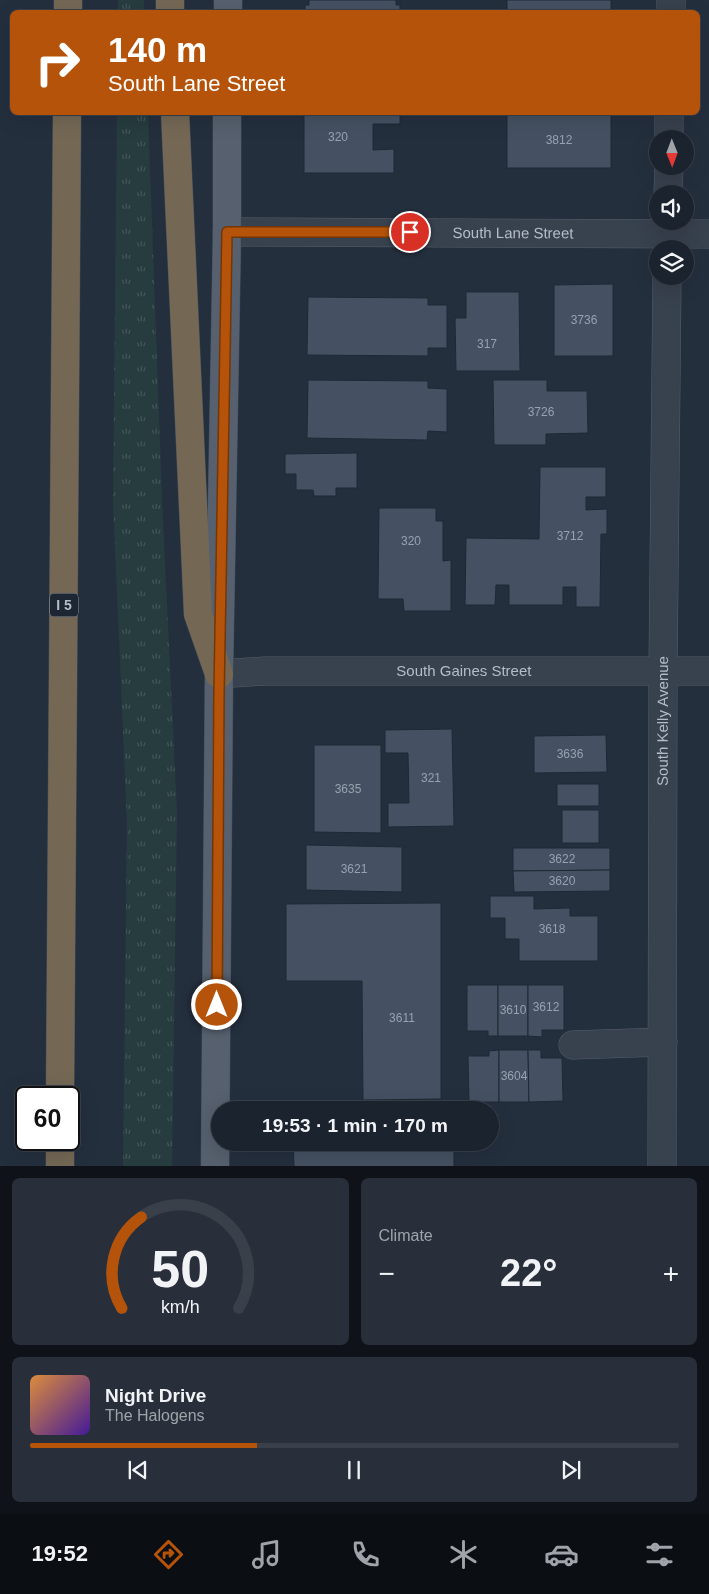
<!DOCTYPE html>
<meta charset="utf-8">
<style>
:root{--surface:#1b232e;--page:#282f3a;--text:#f1f3f6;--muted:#a0a4aa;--line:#39404a;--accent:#b45309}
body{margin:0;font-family:Helvetica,sans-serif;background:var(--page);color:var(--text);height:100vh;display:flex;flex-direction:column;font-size:19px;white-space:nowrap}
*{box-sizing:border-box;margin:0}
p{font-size:16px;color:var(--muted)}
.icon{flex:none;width:28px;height:28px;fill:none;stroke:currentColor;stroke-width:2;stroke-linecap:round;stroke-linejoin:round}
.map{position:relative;height:1166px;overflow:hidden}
.side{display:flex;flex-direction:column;gap:12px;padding:12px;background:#0f1319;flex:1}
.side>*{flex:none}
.guide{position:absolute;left:10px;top:10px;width:690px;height:105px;border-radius:8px;box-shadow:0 5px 20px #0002,0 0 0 1px var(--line);background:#b45309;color:#fff;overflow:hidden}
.needle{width:32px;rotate:179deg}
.buttons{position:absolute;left:649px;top:130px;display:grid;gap:10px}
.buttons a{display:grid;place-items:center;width:45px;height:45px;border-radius:50%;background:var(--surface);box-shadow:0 5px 20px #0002,0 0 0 1px var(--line);font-size:25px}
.speed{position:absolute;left:15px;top:1086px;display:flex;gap:10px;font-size:25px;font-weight:700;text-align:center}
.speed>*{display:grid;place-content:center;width:65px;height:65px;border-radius:50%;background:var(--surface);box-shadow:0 5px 20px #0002,0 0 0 1px var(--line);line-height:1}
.speed .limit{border:2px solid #111;border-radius:8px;background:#fff;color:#111}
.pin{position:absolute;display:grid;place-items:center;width:42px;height:42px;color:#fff;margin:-21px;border:2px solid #fff;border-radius:50%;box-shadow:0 1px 5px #0007}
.me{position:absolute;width:55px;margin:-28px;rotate:0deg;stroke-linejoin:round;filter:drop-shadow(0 0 4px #0008)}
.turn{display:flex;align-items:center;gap:18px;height:105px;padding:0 15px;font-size:22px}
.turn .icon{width:65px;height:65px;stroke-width:2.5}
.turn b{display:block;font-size:35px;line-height:42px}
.big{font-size:38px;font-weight:800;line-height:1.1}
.side .tile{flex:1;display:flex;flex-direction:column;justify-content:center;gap:8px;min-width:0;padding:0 18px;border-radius:8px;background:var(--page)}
.side .dial{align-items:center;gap:0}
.dial svg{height:130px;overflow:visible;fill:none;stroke:var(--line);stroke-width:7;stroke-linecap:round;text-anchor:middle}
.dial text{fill:var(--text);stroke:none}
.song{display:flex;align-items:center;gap:15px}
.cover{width:60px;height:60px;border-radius:8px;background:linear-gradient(135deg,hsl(30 70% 55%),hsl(260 70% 35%))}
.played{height:5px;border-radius:2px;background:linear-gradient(90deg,var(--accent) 35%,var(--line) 35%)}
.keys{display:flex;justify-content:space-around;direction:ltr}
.heat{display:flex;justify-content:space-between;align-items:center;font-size:28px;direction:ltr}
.side .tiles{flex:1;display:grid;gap:12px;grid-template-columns:1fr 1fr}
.tile:last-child{grid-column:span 2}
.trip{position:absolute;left:211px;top:1101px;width:288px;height:50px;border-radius:25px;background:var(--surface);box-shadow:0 5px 20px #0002,0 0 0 1px var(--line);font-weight:800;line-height:50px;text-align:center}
.tab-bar{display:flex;height:80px;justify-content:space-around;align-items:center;background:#0b0e12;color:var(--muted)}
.tab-bar .icon{width:35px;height:35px}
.tab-bar .active{color:var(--accent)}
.tab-bar b{font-size:22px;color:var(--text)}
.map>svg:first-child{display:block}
.grass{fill:url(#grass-tufts)}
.building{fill:#455162;stroke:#1f2835}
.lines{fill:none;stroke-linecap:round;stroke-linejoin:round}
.minor-casing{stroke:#565f6c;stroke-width:29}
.major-casing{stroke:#414a57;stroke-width:29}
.highway-casing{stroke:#434c59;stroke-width:29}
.minor{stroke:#38414e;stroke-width:28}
.major{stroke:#56606e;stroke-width:28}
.highway{stroke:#746855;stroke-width:28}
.route-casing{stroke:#753606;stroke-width:12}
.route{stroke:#b45309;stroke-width:9}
.labels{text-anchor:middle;stroke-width:5;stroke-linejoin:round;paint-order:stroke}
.number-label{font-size:12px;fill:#98a1af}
.shield{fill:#1d2633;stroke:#878f9c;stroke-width:1}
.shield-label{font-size:14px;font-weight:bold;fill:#b4bcc9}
.street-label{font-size:15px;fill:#b4bcc9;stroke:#1d2633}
</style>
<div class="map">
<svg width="709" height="1167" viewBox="0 0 709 1167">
<defs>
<pattern id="grass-tufts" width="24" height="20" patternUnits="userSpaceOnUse" patternTransform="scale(1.25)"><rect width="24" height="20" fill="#263c3f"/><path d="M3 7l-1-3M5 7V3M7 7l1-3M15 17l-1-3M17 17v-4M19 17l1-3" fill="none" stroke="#435659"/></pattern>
</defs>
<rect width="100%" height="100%" fill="#242f3e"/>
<g class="grass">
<rect x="118" y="0" width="26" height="12"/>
<polygon points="117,113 148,113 162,500 177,813 172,1166 123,1166 127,823 113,501"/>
</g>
<g class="building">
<polygon points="309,0 396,0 396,5 400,5 400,12 305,12 305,5 309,5"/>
<rect x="507" y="0" width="104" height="12"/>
<polygon points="304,112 400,112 400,124 373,124 373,150 394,149 394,173 304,173"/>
<rect x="507" y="112" width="104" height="56"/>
<polygon points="613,284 613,356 554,356 554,285"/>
<polygon points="466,292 519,292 520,371 456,371 455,318 466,318"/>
<polygon points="308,297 428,298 428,305 447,305 447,348 428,348 428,356 307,355"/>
<polygon points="308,380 428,381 428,388 447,389 447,432 428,431 427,440 307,438"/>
<polygon points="493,380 547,380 547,391 587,391 588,433 546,434 546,445 494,445"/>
<polygon points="357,453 357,488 336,488 336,496 314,496 313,490 296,490 296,474 285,474 285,454"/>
<polygon points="540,467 606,467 606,497 586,497 586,510 607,509 607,534 601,534 600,607 576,607 576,587 563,587 563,605 509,605 509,585 496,585 495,605 465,605 466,538 539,539"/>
<polygon points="379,508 436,508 436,521 443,521 443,561 451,560 451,611 404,611 403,599 378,599"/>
<polygon points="452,729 454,826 388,827 388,803 409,803 408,753 385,753 385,730"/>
<polygon points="606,735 607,772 534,773 534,736"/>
<polygon points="314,745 381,745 381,833 314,832"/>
<rect x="557" y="784" width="42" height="22"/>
<rect x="562" y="810" width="37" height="33"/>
<polygon points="306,845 402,847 402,892 306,890"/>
<polygon points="513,848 610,848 610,870 513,871"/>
<polygon points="610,870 610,891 514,892 513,871"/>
<polygon points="490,896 534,896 534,909 570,908 570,916 598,916 598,961 519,961 519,939 505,939 505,918 490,918"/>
<polygon points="441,903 441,1099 363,1100 362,981 286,981 286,904"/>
<polygon points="467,985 498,985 498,1036 488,1036 488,1031 467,1031"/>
<rect x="498" y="985" width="30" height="51"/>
<polygon points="528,985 564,985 564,1030 542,1030 542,1037 528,1036"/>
<polygon points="499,1050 499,1102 469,1102 468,1056 489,1056 489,1051"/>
<polygon points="499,1050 528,1050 529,1102 499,1102"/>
<polygon points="528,1050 541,1050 541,1058 562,1058 563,1101 529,1102"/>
<polygon points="293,1142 454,1142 454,1167 294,1167"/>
</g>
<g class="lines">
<defs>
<g id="minor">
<polyline points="671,12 671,0"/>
<polyline points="669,139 669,112"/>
<polyline points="668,194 669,166"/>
<path id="s1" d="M227,232L709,234"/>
<path id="s2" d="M219,674L265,671H709"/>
<polyline points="573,1045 663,1042"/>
<path id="s3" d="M662,1167L663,672L667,276"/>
</g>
<g id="major">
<polyline points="228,12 228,0"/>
<polyline points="215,1167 219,674 227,232 227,112"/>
</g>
<g id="highway">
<polyline points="170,0 170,12"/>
<polyline points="68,12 68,0"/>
<polyline points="175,112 198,614 219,674"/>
<polyline points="60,1098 67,112"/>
<polyline points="60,1167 60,1140"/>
</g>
</defs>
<use href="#minor" class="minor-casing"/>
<use href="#major" class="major-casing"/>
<use href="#highway" class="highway-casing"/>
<use href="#minor" class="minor"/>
<use href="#major" class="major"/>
<use href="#highway" class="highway"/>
</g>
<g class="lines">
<defs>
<polyline id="route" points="217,1005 219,694 227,232 410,232"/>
</defs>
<use href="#route" class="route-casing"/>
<use href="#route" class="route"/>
</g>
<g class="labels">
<g class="number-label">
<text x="338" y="141">320</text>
<text x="559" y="144">3812</text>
<text x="584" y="324">3736</text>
<text x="487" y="348">317</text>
<text x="541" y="416">3726</text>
<text x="570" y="540">3712</text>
<text x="411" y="545">320</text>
<text x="570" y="758">3636</text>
<text x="431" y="782">321</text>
<text x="348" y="793">3635</text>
<text x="562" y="863">3622</text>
<text x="354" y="873">3621</text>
<text x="562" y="885">3620</text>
<text x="552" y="933">3618</text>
<text x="546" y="1011">3612</text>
<text x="513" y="1014">3610</text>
<text x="402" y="1022">3611</text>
<text x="514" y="1080">3604</text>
</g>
<rect class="shield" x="50" y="593.5" width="28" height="23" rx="4"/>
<g class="shield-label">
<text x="64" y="610">I 5</text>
</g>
<g class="street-label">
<text dy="5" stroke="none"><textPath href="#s1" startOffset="286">South Lane Street</textPath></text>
<text dy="5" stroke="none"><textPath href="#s2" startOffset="245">South Gaines Street</textPath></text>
<text dy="5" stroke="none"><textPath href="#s3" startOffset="446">South Kelly Avenue</textPath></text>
</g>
</g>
</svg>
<div class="buttons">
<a><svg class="needle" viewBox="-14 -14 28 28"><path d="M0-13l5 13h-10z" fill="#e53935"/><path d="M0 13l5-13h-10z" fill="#a0a4aa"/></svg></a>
<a><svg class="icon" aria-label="sound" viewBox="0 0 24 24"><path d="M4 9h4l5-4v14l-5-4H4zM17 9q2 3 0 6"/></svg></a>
<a><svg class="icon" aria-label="layers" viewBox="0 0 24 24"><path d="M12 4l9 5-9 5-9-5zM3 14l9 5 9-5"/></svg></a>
</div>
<div class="speed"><div class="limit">60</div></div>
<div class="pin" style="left:410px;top:232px;background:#d93025"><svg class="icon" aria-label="arrive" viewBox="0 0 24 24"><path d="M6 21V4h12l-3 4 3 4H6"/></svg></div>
<svg class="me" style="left:217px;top:1005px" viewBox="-20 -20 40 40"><circle r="17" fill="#b45309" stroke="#fff" stroke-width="3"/><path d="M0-11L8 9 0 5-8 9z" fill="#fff"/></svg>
<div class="trip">19:53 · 1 min · 170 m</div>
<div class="guide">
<div class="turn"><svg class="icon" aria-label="right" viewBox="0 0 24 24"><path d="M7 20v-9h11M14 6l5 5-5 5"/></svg><div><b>140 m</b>South Lane Street</div></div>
</div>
</div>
<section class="side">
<div class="tiles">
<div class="tile dial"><svg viewBox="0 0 100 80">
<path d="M14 69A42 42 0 1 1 86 69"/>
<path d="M14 69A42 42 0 0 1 26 13" stroke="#b45309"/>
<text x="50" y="56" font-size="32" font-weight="700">50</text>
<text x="50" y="72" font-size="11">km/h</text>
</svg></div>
<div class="tile"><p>Climate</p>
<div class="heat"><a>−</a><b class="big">22°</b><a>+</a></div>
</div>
<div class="tile">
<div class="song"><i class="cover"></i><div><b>Night Drive</b><p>The Halogens</p></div></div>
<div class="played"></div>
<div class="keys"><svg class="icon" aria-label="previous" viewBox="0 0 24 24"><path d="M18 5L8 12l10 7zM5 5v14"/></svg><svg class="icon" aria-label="pause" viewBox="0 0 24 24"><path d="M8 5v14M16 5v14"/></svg><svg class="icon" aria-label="next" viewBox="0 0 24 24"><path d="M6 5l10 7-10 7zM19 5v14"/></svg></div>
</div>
</div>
</section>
<nav class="tab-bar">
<b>19:52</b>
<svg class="icon active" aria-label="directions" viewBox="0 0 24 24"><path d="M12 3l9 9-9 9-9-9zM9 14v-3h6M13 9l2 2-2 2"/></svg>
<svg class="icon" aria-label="music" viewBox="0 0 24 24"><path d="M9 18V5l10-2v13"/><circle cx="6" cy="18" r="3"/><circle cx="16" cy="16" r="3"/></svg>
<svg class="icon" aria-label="phone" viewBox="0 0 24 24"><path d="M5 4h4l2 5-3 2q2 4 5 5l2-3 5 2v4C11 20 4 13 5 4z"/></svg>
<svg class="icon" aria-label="climate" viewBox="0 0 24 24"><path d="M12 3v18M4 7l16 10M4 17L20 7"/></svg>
<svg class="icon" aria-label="car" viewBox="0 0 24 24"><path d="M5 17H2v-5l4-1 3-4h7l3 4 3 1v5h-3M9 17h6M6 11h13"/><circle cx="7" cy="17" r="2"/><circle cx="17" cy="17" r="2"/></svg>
<svg class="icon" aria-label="filters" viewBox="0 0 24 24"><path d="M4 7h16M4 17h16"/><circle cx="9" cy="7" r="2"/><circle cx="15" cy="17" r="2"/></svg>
</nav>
